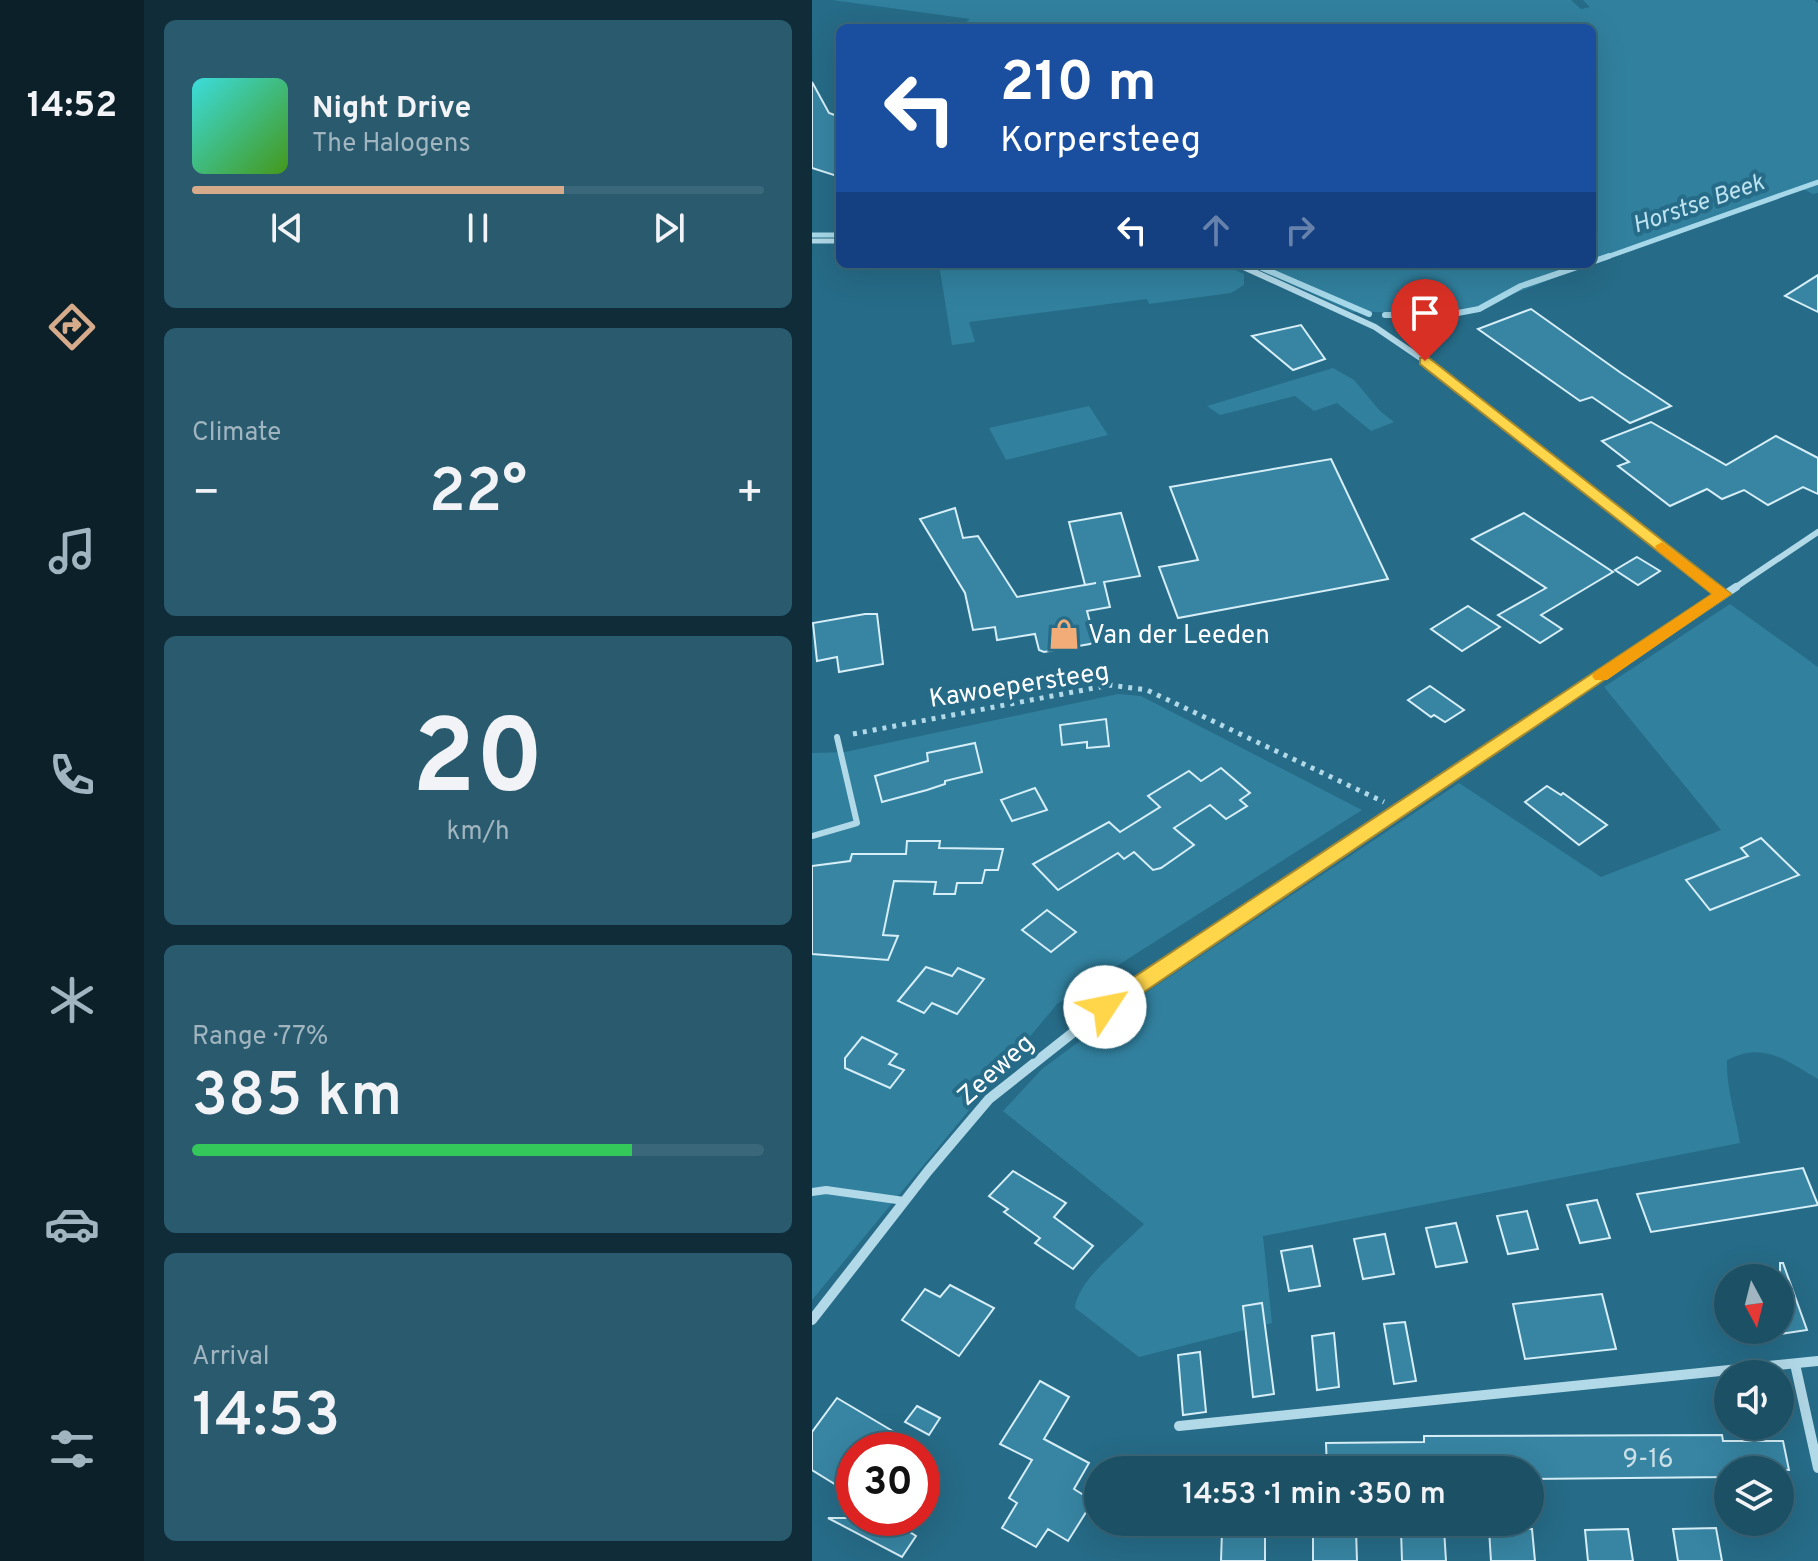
<!DOCTYPE html>
<meta charset="utf-8">
<style>
:root{--surface:#1c5065;--page:#295a6e;--text:#f1f3f6;--muted:#a0b5bf;--line:#3a6779;--accent:#d6ab8b}
body{margin:0;font-family:Overpass,sans-serif;background:var(--page);color:var(--text);height:100vh;display:flex;flex-direction:column;font-size:30px;white-space:nowrap}
*{box-sizing:border-box;margin:0}
p{font-size:26px;color:var(--muted)}
.icon{flex:none;width:44px;height:44px;fill:none;stroke:currentColor;stroke-width:2;stroke-linecap:round;stroke-linejoin:round}
.map{position:relative;flex:1;overflow:hidden}
.side{display:flex;flex-direction:column;gap:20px;padding:20px;background:#0f2c38;width:668px}
.side>*{flex:none}
.top-card{position:absolute;left:24px;top:24px;width:760px;height:244px;border-radius:12px;box-shadow:0 8px 32px #0002,0 0 0 2px var(--line);background:#1a4fa0;color:#fff;overflow:hidden}
.needle{width:52px;rotate:173deg}
.tools{position:absolute;left:902px;top:1264px;display:grid;gap:16px}
.tools a{display:grid;place-items:center;width:80px;height:80px;border-radius:50%;background:var(--surface);box-shadow:0 8px 32px #0002,0 0 0 2px var(--line);font-size:40px}
.speed{position:absolute;left:24px;top:1432px;display:flex;gap:16px;font-size:40px;font-weight:700;text-align:center}
.speed>*{display:grid;place-content:center;width:104px;height:104px;border-radius:50%;background:var(--surface);box-shadow:0 8px 32px #0002,0 0 0 2px var(--line);line-height:1}
.speed .limit{border:12px solid #d22;background:#fff;color:#111}
.pin{position:absolute;display:grid;place-items:center;width:68px;height:68px;color:#fff;margin:-82px -34px;border-radius:50% 50% 50% 0;rotate:-45deg;box-shadow:0 0 8px #0007}
.pin .icon{rotate:45deg}
.me{position:absolute;width:88px;margin:-44px;rotate:56deg;stroke-linejoin:round;filter:drop-shadow(0 0 6px #0008)}
.turn{display:flex;align-items:center;gap:28px;height:168px;padding:0 32px;font-size:36px}
.turn .icon{width:104px;height:104px;stroke-width:2.5}
.turn b{display:block;font-size:56px;line-height:68px}
.lanes{display:flex;align-items:center;height:76px;padding:0 32px;background:#0003;justify-content:center;gap:40px;direction:ltr}
.lanes .off{opacity:.35}
.big{font-size:60px;font-weight:600;line-height:1.1}
.side .card{flex:1;display:flex;flex-direction:column;justify-content:center;gap:12px;min-width:0;padding:0 28px;border-radius:12px;background:var(--page)}
.side .dial{align-items:center;gap:0}
.dial b{font-size:104px;line-height:1}
.song{display:flex;align-items:center;gap:24px}
.cover{width:96px;height:96px;border-radius:12px;background:linear-gradient(135deg,hsl(180 70% 55%),hsl(100 70% 35%))}
.played{height:8px;border-radius:4px;background:linear-gradient(90deg,var(--accent) 65%,var(--line) 65%)}
.keys{display:flex;justify-content:space-around;direction:ltr}
.heat{display:flex;justify-content:space-between;align-items:center;font-size:44px;direction:ltr}
.charge{height:12px;border-radius:6px;background:linear-gradient(90deg,#34c759 77%,var(--line) 0)}
.trip{position:absolute;left:272px;top:1456px;width:460px;height:80px;border-radius:40px;background:var(--surface);box-shadow:0 8px 32px #0002,0 0 0 2px var(--line);font-weight:600;line-height:80px;text-align:center}
main{display:flex;flex:1;min-height:0}
.tabs{display:flex;flex-direction:column;width:144px;justify-content:space-around;align-items:center;background:#0b2028;color:var(--muted)}
.tabs .icon{width:56px;height:56px}
.tabs .selected{color:var(--accent)}
.tabs b{font-size:36px;color:var(--text)}
.map>svg:first-child{display:block}
.green{fill:#31809e}
.lines{fill:none;stroke-linecap:round;stroke-linejoin:round}
.stream-far1{stroke:#a6d8e9;stroke-width:5}
.stream{stroke:#a6d8e9;stroke-width:6}
.building{fill:#3785a3;stroke:#d6eef7;stroke-width:2}
.path{stroke:#b2d9e8;stroke-width:5;stroke-dasharray:4 6;stroke-linecap:butt}
.lane-far1{stroke:#b2d9e8;stroke-width:6}
.lane{stroke:#b2d9e8;stroke-width:8}
.street-far3{stroke:#b2d9e8;stroke-width:5}
.street-far2{stroke:#b2d9e8;stroke-width:6}
.street-far1{stroke:#b2d9e8;stroke-width:8}
.street{stroke:#b2d9e8;stroke-width:10}
.route{fill:#ffd54a;stroke:#a68a30;stroke-width:2}
.slow{fill:#f59e0b}
.labels{text-anchor:middle;stroke-width:8;stroke-linejoin:round;paint-order:stroke}
.far-water-label{font-size:24px;font-style:italic;fill:#bde2f0;stroke:#266b87}
.poi-label{font-size:26px;fill:#fff;stroke:#266b87;text-anchor:start}
.street-label{font-size:26px;fill:#fff;stroke:#266b87}
.near-number-label{font-size:26px;fill:#cde0e8}
</style>
<main>
<nav class="tabs">
<b>14:52</b>
<svg class="icon selected" aria-label="directions" viewBox="0 0 24 24"><path d="M12 3l9 9-9 9-9-9zM9 14v-3h6M13 9l2 2-2 2"/></svg>
<svg class="icon" aria-label="music" viewBox="0 0 24 24"><path d="M9 18V5l10-2v13"/><circle cx="6" cy="18" r="3"/><circle cx="16" cy="16" r="3"/></svg>
<svg class="icon" aria-label="phone" viewBox="0 0 24 24"><path d="M5 4h4l2 5-3 2q2 4 5 5l2-3 5 2v4C11 20 4 13 5 4z"/></svg>
<svg class="icon" aria-label="climate" viewBox="0 0 24 24"><path d="M12 3v18M4 7l16 10M4 17L20 7"/></svg>
<svg class="icon" aria-label="car" viewBox="0 0 24 24"><path d="M5 17H2v-5l4-1 3-4h7l3 4 3 1v5h-3M9 17h6M6 11h13"/><circle cx="7" cy="17" r="2"/><circle cx="17" cy="17" r="2"/></svg>
<svg class="icon" aria-label="filters" viewBox="0 0 24 24"><path d="M4 7h16M4 17h16"/><circle cx="9" cy="7" r="2"/><circle cx="15" cy="17" r="2"/></svg>
</nav>
<section class="side">
<div class="card">
<div class="song"><i class="cover"></i><div><b>Night Drive</b><p>The Halogens</p></div></div>
<div class="played"></div>
<div class="keys"><svg class="icon" aria-label="previous" viewBox="0 0 24 24"><path d="M18 5L8 12l10 7zM5 5v14"/></svg><svg class="icon" aria-label="pause" viewBox="0 0 24 24"><path d="M8 5v14M16 5v14"/></svg><svg class="icon" aria-label="next" viewBox="0 0 24 24"><path d="M6 5l10 7-10 7zM19 5v14"/></svg></div>
</div>
<div class="card"><p>Climate</p>
<div class="heat"><a>−</a><b class="big">22°</b><a>+</a></div>
</div>
<div class="card dial"><b>20</b><p>km/h</p></div>
<div class="card"><p>Range · 77%</p><b class="big">385 km</b><div class="charge"></div></div>
<div class="card"><p>Arrival</p><b class="big">14:53</b></div>
</section>
<div class="map">
<svg width="1006" height="1561" viewBox="0 0 1006 1561">
<rect width="100%" height="100%" fill="#266b87"/>
<g class="green">
<polygon points="20,0 759,0 769,9 778,7 771,0 1002,0 1006,3 1006,193 1001,194 987,187 887,221 780,263 780,28 146,28 158,19"/>
<polygon points="127,264 410,264 432,274 432,285 419,293 337,304 335,299 157,322 163,342 140,345"/>
<polygon points="434,264 778,264 676,304 638,311 607,312 540,312"/>
<polygon points="521,368 542,380 568,411 582,422 559,431 525,403 502,411 483,396 408,415 395,406"/>
<polygon points="277,406 296,435 194,460 177,428"/>
<path d="M918,604L1006,667V1079C973,1060 952,1041 915,1060C914,1088 924,1116 928,1143L451,1236L460,1323L327,1357L263,1308C265,1280 313,1244 332,1224L191,1111L230,1069L329,996L647,783L789,877L909,830L792,687Z"/>
<polygon points="306,694 329,696 550,810 245,1004 0,1300 0,753 33,752"/>
</g>
<g class="lines">
<g class="stream-far1">
<polyline points="0,235 28,235"/>
<polyline points="792,258 1006,182"/>
</g>
<g class="stream">
<polyline points="780,262 797,256"/>
<polyline points="441,264 557,314"/>
<polyline points="573,315 635,315 667,309 709,286 774,264"/>
</g>
</g>
<g class="building">
<polygon points="0,82 17,113 28,117 28,177 0,168"/>
<polygon points="1006,275 1006,312 973,296"/>
<polygon points="719,309 809,373 859,406 818,423 780,397 768,401 666,329"/>
<polygon points="489,325 513,359 481,370 440,336"/>
<polygon points="839,422 914,465 964,436 1006,458 1006,494 991,487 956,505 932,490 910,499 895,489 858,506 806,466 817,462 790,441"/>
<polygon points="519,459 576,579 366,618 347,567 386,560 358,487"/>
<polygon points="143,508 151,538 166,536 205,597 284,583 273,585 257,522 309,513 328,576 292,582 298,607 275,611 283,641 278,644 232,652 227,650 223,634 185,640 183,627 161,630 153,593 108,519"/>
<polygon points="712,513 801,572 729,615 750,629 728,643 686,615 734,588 660,539"/>
<polygon points="825,557 848,571 826,585 803,570"/>
<polygon points="656,606 688,627 650,651 619,629"/>
<polygon points="53,614 65,614 71,664 27,672 25,657 5,661 1,623"/>
<polygon points="618,686 652,710 633,722 622,715 619,717 596,700"/>
<polygon points="294,719 297,746 275,748 275,742 250,745 248,725"/>
<polygon points="163,743 170,772 133,781 133,784 115,790 70,802 63,776 116,761 115,753"/>
<polygon points="409,768 438,793 428,800 435,806 414,819 398,805 362,828 382,845 349,868 341,870 322,852 312,859 306,853 246,890 221,864 297,822 308,832 348,807 336,796 377,771 389,781"/>
<polygon points="735,786 749,795 751,793 795,825 767,845 713,802"/>
<polygon points="223,788 235,810 200,821 189,800"/>
<polygon points="949,838 987,875 898,910 874,880 936,856 929,848"/>
<polygon points="95,841 128,841 127,848 191,849 186,870 173,870 170,883 145,883 143,894 122,894 124,882 82,881 71,935 86,936 76,960 0,954 0,866 38,861 40,854 94,854"/>
<polygon points="235,910 264,932 239,952 210,930"/>
<polygon points="114,967 140,976 146,968 172,979 145,1014 120,1003 112,1013 86,1001"/>
<polygon points="50,1037 85,1054 77,1064 92,1070 78,1088 33,1068 33,1058"/>
<polygon points="991,1168 1006,1205 839,1232 825,1194"/>
<polygon points="201,1171 254,1203 242,1217 281,1246 261,1269 223,1243 228,1238 192,1212 196,1209 177,1196"/>
<polygon points="785,1200 798,1238 768,1243 755,1205"/>
<polygon points="715,1211 726,1249 696,1254 685,1216"/>
<polygon points="644,1223 655,1262 624,1267 614,1228"/>
<polygon points="573,1234 582,1274 551,1279 542,1239"/>
<polygon points="500,1246 508,1286 477,1291 469,1251"/>
<polygon points="968,1263 971,1263 995,1330 968,1334"/>
<polygon points="138,1285 182,1308 147,1356 90,1320 113,1289 128,1297"/>
<polygon points="790,1294 804,1349 713,1359 701,1304"/>
<polygon points="450,1303 462,1394 441,1397 431,1306"/>
<polygon points="593,1322 604,1381 582,1384 572,1324"/>
<polygon points="522,1333 527,1387 505,1390 500,1336"/>
<polygon points="388,1352 394,1412 371,1415 366,1355"/>
<polygon points="228,1381 257,1397 232,1439 277,1463 262,1489 281,1501 256,1541 236,1529 224,1547 190,1528 205,1503 197,1498 220,1460 188,1444"/>
<polygon points="25,1398 89,1436 79,1450 42,1450 42,1496 0,1470 0,1432"/>
<polygon points="105,1406 128,1418 117,1435 93,1422"/>
<polygon points="910,1435 911,1441 971,1441 977,1470 916,1470 916,1477 718,1479 718,1470 515,1470 514,1443 612,1442 612,1436"/>
<polygon points="16,1518 97,1518 90,1527 104,1536 90,1557"/>
<polygon points="904,1528 910,1561 866,1561 861,1529"/>
<polygon points="544,1529 545,1561 501,1561 501,1530"/>
<polygon points="632,1529 634,1561 590,1561 589,1530"/>
<polygon points="677,1529 720,1529 723,1561 679,1561"/>
<polygon points="816,1529 821,1561 776,1561 773,1530"/>
<polygon points="410,1531 453,1531 453,1561 409,1561"/>
</g>
<g class="lines">
<polyline class="path" points="41,734 298,685 335,690 572,802"/>
<polyline class="lane-far1" points="0,836 45,823 25,737"/>
<polyline class="lane" points="0,1192 14,1190 92,1201"/>
<polyline class="street-far3" points="0,241 28,241"/>
<g class="street-far2">
<polyline points="425,264 563,327 638,378 904,589"/>
<polyline points="921,589 1006,532"/>
</g>
<g class="street-far1">
<polyline points="902,587 911,594"/>
<polyline points="284,1014 924,587"/>
</g>
<g class="street">
<polyline points="0,1320 116,1171 177,1099 287,1012"/>
<polyline points="983,1364 1006,1468"/>
<polyline points="367,1426 1006,1361"/>
</g>
</g>
<polygon class="route" points="608,358 617,358 919,594 301,1013 293,1016 286,1013 283,1007 286,1001 900,594 608,364"/>
<polygon class="slow" points="850,542 919,594 795,680 783,680 780,676 783,672 900,594 845,550 843,546"/>
<defs>
<symbol id="shop-bare" viewBox="-9 -9 18 18"><path d="M-5-2.5h2.3a2.7 3.5 0 0 1 5.4 0H5L5.5 6h-11ZM-1.5-2.5h3a1.5 2.3 0 0 0-3 0Z" fill="#f1ac77" stroke="#266b87" stroke-width="2.5" paint-order="stroke"/></symbol>
</defs>
<g fill-rule="evenodd">
<use href="#shop-bare" x="230" y="612" width="44" height="44"/>
</g>
<g class="labels">
<g class="far-water-label">
<text transform="translate(886 203) rotate(-19)" y="8">Horstse Beek</text>
</g>
<g class="poi-label">
<text x="276" y="643">Van der Leeden</text>
</g>
<g class="street-label">
<text transform="translate(207 684) rotate(-9)" y="9">Kawoepersteeg</text>
<text transform="translate(183 1069) rotate(-42)" y="9">Zeeweg</text>
</g>
<g class="near-number-label">
<text x="836" y="1467">9-16</text>
</g>
</g>
</svg>
<div class="tools">
<a><svg class="needle" viewBox="-14 -14 28 28"><path d="M0-13l5 13h-10z" fill="#e53935"/><path d="M0 13l5-13h-10z" fill="#a0b5bf"/></svg></a>
<a><svg class="icon" aria-label="sound" viewBox="0 0 24 24"><path d="M4 9h4l5-4v14l-5-4H4zM17 9q2 3 0 6"/></svg></a>
<a><svg class="icon" aria-label="layers" viewBox="0 0 24 24"><path d="M12 4l9 5-9 5-9-5zM3 14l9 5 9-5"/></svg></a>
</div>
<div class="speed"><div class="limit">30</div></div>
<div class="pin" style="left:613px;top:361px;background:#d93025"><svg class="icon" aria-label="arrive" viewBox="0 0 24 24"><path d="M6 21V4h12l-3 4 3 4H6"/></svg></div>
<svg class="me" style="left:293px;top:1007px" viewBox="-20 -20 40 40"><circle r="19" fill="#fff"/><path d="M0-13L10 11 0 6-10 11z" fill="#ffd54a"/></svg>
<div class="trip">14:53 · 1 min · 350 m</div>
<div class="top-card">
<div class="turn"><svg class="icon" aria-label="left" viewBox="0 0 24 24"><path d="M17 20v-9H6M10 6l-5 5 5 5"/></svg><div><b>210 m</b>Korpersteeg</div></div>
<div class="lanes"><svg class="icon" aria-label="left" viewBox="0 0 24 24"><path d="M17 20v-9H6M10 6l-5 5 5 5"/></svg><svg class="icon off" aria-label="ahead" viewBox="0 0 24 24"><path d="M12 20V5M6 11l6-6 6 6"/></svg><svg class="icon off" aria-label="right" viewBox="0 0 24 24"><path d="M7 20v-9h11M14 6l5 5-5 5"/></svg></div>
</div>
</div>
</main>
